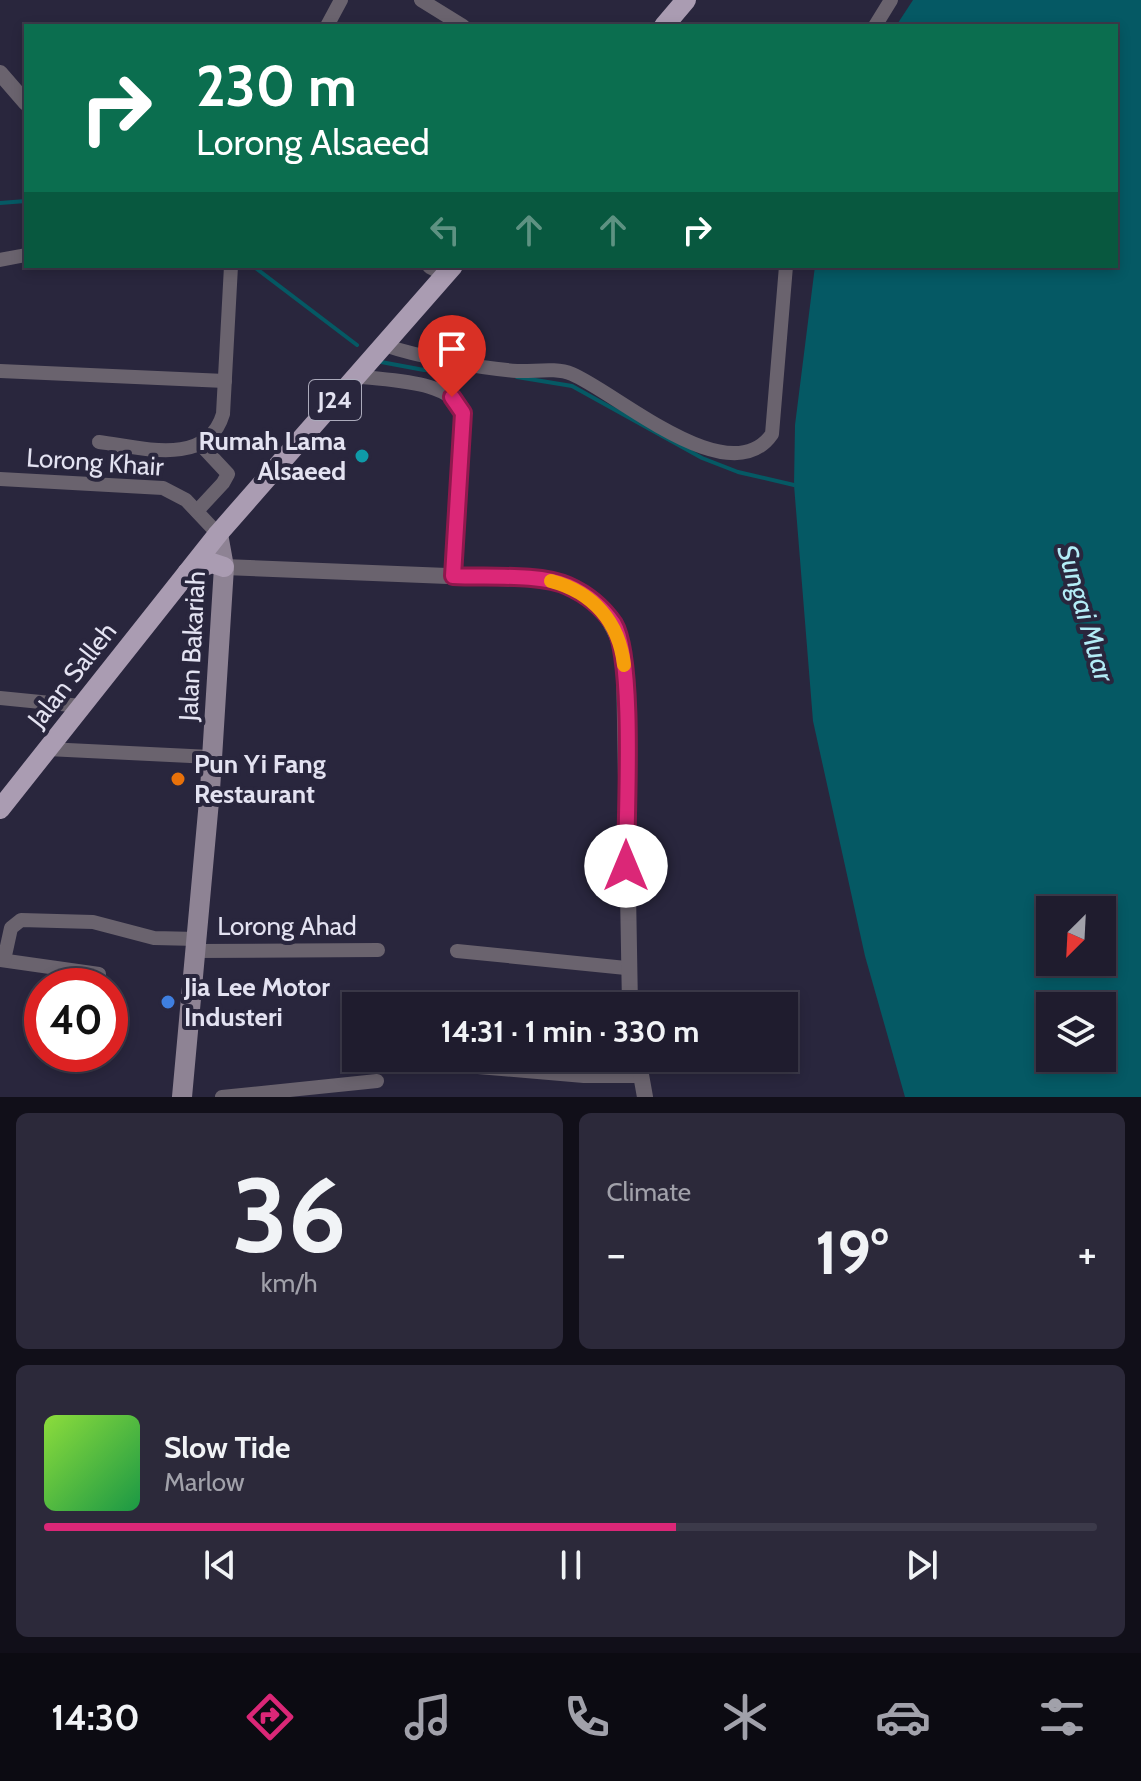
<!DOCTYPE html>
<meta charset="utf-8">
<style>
:root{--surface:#1f1c2e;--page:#2c293a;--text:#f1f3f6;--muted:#a1a1aa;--line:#3c3a4a;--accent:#db2777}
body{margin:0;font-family:Cabin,sans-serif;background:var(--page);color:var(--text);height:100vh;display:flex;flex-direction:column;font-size:30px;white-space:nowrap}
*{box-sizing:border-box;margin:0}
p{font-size:26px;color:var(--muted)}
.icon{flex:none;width:44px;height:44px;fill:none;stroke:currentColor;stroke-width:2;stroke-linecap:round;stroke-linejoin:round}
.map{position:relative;height:1097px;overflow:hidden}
.sheet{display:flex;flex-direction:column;gap:16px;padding:16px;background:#110f19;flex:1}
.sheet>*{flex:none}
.hud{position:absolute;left:24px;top:24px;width:1094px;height:244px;border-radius:0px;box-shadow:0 4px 12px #0003,0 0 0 2px var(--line);background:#0b6e4f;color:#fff;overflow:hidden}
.needle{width:52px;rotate:204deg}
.fabs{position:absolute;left:1036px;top:896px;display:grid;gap:16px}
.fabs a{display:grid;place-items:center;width:80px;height:80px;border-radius:0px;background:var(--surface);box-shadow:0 4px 12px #0003,0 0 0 2px var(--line);font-size:40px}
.speed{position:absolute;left:24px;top:968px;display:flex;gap:16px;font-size:40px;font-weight:700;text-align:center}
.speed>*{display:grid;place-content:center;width:104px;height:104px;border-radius:50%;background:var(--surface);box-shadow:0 4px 12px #0003,0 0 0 2px var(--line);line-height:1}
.speed .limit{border:12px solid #d22;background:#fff;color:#111}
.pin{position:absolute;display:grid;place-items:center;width:68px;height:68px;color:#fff;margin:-82px -34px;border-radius:50% 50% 50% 0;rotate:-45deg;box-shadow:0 0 8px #0007}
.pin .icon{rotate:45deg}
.me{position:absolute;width:88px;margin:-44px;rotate:0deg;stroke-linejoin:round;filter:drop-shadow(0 0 6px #0008)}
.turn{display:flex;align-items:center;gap:28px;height:168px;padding:0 40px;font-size:36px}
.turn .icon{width:104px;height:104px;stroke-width:2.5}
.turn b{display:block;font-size:56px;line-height:68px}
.lanes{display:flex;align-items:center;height:76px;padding:0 40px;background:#0003;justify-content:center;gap:40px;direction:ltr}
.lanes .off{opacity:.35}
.big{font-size:60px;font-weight:800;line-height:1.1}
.sheet .tile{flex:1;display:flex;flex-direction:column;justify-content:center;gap:12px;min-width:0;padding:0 28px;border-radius:12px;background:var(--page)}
.sheet .dial{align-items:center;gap:0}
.dial b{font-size:104px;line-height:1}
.song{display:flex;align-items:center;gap:24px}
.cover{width:96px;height:96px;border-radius:12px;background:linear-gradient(135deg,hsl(90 70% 55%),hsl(140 70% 35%))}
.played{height:8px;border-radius:4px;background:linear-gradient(90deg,var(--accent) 60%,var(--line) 60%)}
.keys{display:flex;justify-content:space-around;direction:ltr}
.heat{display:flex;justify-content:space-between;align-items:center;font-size:44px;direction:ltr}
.sheet .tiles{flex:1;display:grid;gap:16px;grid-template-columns:1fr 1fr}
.tile:last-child{grid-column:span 2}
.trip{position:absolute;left:342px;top:992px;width:456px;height:80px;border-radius:0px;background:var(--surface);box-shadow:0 4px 12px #0003,0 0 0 2px var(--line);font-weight:800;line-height:80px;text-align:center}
.tabs{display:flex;height:128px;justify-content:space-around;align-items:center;background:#0c0b12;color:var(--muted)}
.tabs .icon{width:56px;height:56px}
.tabs .current{color:var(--accent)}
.tabs b{font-size:36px;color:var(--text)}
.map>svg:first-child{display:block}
.water{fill:#055964;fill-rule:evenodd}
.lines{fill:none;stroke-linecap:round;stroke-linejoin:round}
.stream{stroke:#055964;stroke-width:4}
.minor{stroke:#6a636e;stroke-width:14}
.tertiary{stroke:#6a636e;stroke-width:16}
.secondary{stroke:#8e8394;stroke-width:20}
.primary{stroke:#aa9cb2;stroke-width:20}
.route-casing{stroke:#8e194d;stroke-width:20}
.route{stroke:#db2777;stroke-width:14}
.slow{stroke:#f59e0b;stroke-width:14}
.culture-dot{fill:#0f9aa8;stroke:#29263d;stroke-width:3}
.food-dot{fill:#e8710a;stroke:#29263d;stroke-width:3}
.shop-dot{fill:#3f7fe0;stroke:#29263d;stroke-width:3}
.labels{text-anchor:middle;stroke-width:8;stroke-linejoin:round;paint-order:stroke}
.shield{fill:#29263d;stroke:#abaabb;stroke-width:2}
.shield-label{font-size:24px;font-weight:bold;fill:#e3e2f1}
.poi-label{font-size:26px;font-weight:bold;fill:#e3e2f1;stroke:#29263d;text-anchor:start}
.street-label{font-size:26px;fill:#e3e2f1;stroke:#29263d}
.water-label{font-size:28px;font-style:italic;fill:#b3ecf6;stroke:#29263d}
</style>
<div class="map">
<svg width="1141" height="1097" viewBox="0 0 1141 1097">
<rect width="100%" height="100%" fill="#29263d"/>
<path class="water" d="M913,0H1141V1097H905L865,956L813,721L794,485L795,425L815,266H1116V26H896ZM1050,910H1102V962H1050ZM1050,1006H1102V1058H1050Z"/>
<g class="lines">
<g class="stream">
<polyline points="0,203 26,201"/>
<polyline points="253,266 357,345"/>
<polyline points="381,362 424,370 453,369"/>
<polyline points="517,377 572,386 702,458 738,472 794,485"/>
</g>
<g class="minor">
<polyline points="421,0 463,26"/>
<polyline points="327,26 341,0"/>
<polyline points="875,26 891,0"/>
<polyline points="0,260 26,255"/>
<path d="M384,345C419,357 479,368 517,371C534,372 555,367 572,374C617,393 730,495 772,434L786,266"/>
<polyline points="0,371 225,381"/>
<path d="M356,376C387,381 451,379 463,413L453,576"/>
<path d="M99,442C140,447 207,468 223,414L231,266"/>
<polyline points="0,479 163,488 186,500 218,534"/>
<polyline points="197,511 223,483 228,474 200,444"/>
<polyline points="0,698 81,706"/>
<polyline points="47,749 211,757"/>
<polyline points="195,951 378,950"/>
<polyline points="457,951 626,968"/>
<polyline points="0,960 99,974"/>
<polyline points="4,960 11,928 21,920 93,922 154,938 197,939"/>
<polyline points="478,1067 584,1076 642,1076"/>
<polyline points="222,1097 377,1081"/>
</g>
<g class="tertiary">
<polyline points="0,73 26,103"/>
<polyline points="430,266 446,274"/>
<path d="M224,567L549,580C593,591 619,621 624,665L630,1006"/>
<polyline points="638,1058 645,1097"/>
</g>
<polyline class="secondary" points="182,1097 210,790 224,567 218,534"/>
<g class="primary">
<polyline points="664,26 686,0"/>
<polyline points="187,573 212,563 224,567"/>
<polyline points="0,809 218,534 453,266"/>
</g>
</g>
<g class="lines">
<defs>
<path id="route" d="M452,397L463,413L453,576C485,578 539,573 568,586C586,594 603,608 614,624C635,659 626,818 626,866"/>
</defs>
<use href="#route" class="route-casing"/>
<use href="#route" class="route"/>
<path class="slow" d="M551,581C593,592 619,622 624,665"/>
</g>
<circle class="culture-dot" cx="362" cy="456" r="8"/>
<circle class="food-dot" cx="178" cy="779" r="8"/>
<circle class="shop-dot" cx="168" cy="1002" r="8"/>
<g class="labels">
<rect class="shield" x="309" y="380" width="52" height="40" rx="6"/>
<g class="shield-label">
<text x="335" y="408">J24</text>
</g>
<g class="poi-label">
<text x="346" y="450" text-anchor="end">Rumah Lama<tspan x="346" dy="30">Alsaeed</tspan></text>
<text x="194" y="773">Pun Yi Fang<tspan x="194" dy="30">Restaurant</tspan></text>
<text x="184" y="996">Jia Lee Motor<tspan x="184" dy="30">Industeri</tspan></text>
</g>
<g class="street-label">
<text transform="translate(95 462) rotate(4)" y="9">Lorong Khair</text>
<text transform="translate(192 646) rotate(-87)" y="9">Jalan Bakariah</text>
<text transform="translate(72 675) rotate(-52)" y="9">Jalan Salleh</text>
<text x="287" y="935">Lorong Ahad</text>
</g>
<g class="water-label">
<text transform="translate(1086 613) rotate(74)" y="10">Sungai Muar</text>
</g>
</g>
</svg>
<div class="fabs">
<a><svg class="needle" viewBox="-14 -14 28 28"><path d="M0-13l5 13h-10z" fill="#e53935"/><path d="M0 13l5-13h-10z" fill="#a1a1aa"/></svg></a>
<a><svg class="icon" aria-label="layers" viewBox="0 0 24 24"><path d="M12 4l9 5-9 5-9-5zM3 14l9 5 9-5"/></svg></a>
</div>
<div class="speed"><div class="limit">40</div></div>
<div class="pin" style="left:452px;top:397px;background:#d93025"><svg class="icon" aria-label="arrive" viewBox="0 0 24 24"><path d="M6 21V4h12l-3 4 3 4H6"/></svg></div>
<svg class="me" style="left:626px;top:866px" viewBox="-20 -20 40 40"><circle r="19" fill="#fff"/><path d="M0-13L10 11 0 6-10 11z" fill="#db2777"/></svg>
<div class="trip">14:31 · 1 min · 330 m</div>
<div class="hud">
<div class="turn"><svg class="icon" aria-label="right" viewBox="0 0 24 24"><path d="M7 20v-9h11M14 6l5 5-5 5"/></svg><div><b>230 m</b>Lorong Alsaeed</div></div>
<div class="lanes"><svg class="icon off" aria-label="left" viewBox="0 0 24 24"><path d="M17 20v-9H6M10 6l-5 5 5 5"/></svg><svg class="icon off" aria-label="ahead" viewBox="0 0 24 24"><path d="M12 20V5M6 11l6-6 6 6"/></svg><svg class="icon off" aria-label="ahead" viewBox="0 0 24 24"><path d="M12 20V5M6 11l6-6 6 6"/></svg><svg class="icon" aria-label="right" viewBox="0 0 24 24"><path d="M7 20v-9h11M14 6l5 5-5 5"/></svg></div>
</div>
</div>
<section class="sheet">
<div class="tiles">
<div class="tile dial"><b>36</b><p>km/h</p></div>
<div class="tile"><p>Climate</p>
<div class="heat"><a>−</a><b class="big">19°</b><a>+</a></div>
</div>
<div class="tile">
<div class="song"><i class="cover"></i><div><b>Slow Tide</b><p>Marlow</p></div></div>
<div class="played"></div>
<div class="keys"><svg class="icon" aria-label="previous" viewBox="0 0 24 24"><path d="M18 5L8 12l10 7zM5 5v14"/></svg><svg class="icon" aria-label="pause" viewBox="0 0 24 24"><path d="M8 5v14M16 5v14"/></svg><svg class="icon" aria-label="next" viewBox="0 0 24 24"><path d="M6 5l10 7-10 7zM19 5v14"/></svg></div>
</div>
</div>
</section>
<nav class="tabs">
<b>14:30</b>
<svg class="icon current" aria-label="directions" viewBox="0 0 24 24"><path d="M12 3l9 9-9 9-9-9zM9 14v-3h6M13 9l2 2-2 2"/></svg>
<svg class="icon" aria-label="music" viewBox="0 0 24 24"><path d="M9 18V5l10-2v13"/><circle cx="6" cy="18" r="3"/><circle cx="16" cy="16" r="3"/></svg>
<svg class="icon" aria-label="phone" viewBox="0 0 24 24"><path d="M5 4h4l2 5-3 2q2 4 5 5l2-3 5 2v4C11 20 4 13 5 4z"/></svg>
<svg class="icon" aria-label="climate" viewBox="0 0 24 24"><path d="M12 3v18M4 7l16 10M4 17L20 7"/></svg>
<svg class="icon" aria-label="car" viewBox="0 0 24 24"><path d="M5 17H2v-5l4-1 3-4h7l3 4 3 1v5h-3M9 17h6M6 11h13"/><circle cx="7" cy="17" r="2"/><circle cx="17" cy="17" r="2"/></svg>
<svg class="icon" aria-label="filters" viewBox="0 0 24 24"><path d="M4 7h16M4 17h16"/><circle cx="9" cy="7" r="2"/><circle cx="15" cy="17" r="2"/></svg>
</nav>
